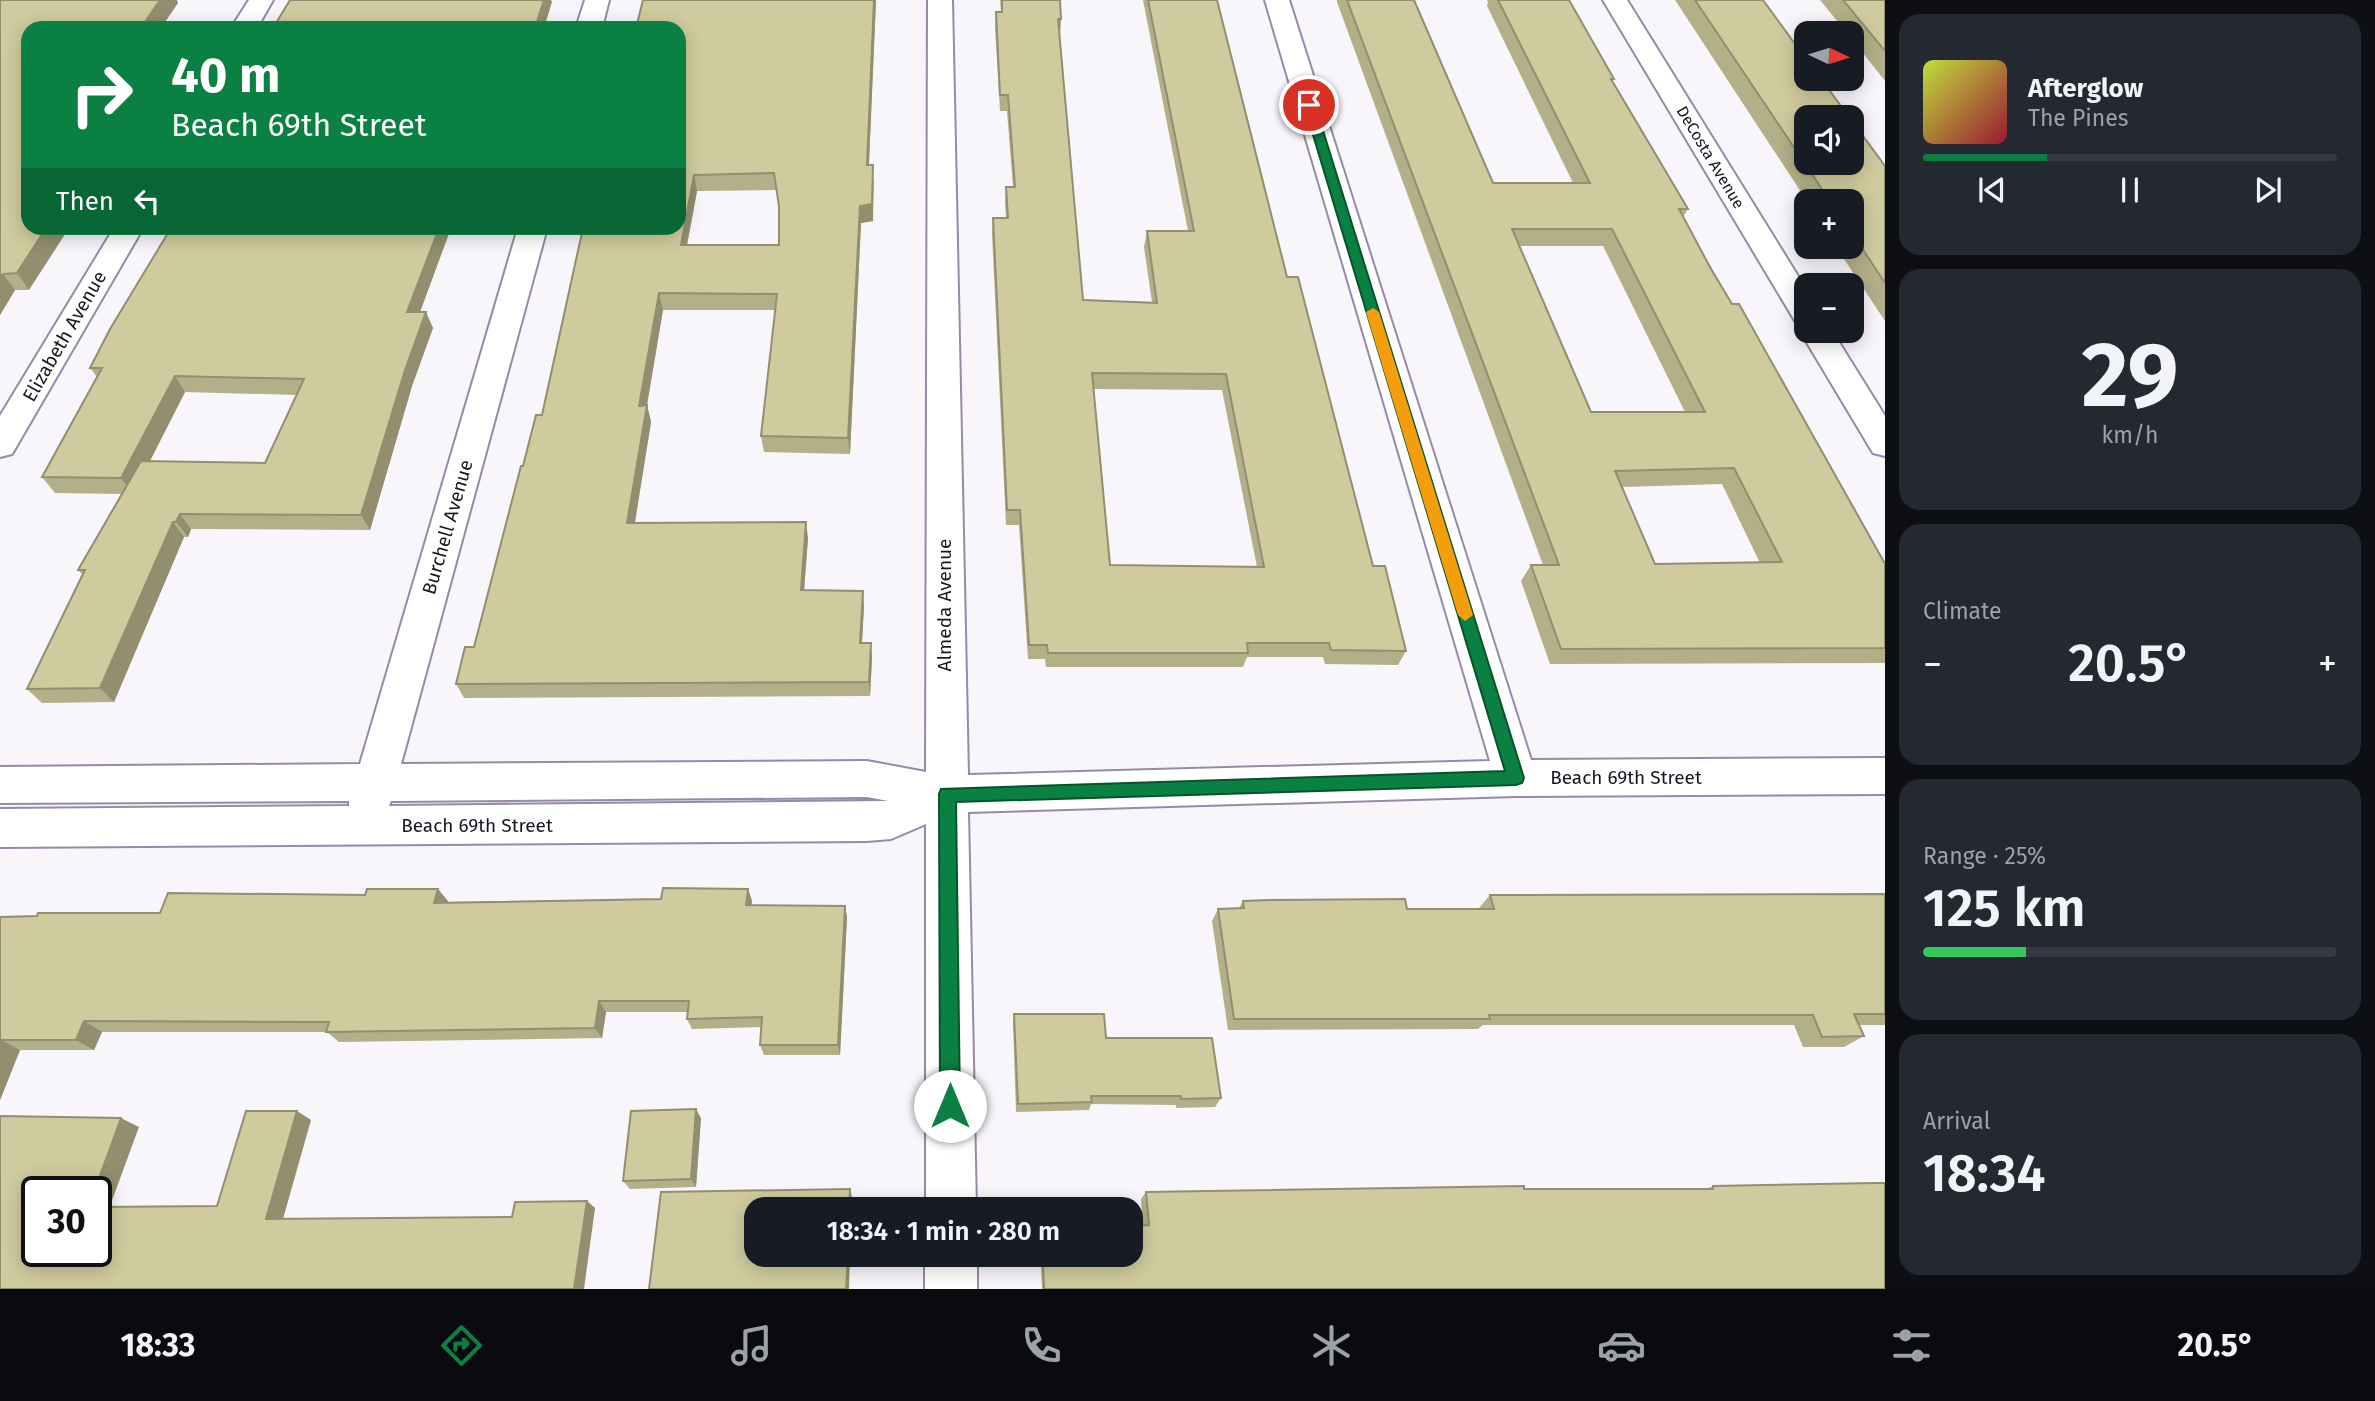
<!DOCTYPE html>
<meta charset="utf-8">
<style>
:root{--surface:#171b24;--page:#242831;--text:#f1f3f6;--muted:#9ea1a6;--line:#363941;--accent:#0b8043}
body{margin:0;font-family:"Fira Sans",sans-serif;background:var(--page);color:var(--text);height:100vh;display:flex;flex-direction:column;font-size:26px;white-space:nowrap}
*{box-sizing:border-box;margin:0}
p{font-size:23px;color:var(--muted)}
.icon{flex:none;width:38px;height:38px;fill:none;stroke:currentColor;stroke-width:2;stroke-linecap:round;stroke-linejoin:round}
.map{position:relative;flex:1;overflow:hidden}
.details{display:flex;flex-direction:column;gap:14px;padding:14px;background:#0d0f14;width:490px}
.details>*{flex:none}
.hud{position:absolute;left:21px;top:21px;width:665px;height:214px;border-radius:21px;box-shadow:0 4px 18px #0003;background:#0b8043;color:#fff;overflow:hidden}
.needle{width:46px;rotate:94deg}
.buttons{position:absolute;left:1794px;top:21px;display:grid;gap:14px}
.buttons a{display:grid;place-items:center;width:70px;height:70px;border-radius:14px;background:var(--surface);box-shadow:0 4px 18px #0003;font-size:35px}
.speed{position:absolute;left:21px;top:1176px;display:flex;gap:14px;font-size:35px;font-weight:700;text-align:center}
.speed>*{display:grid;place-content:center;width:91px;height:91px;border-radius:50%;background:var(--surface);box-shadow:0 4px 18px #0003;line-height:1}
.speed .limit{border:4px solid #111;border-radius:10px;background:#fff;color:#111}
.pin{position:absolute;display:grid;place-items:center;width:60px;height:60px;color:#fff;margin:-30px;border:4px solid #fff;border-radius:50%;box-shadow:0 2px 7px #0007}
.me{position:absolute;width:77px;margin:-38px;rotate:0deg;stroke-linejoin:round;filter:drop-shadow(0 0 5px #0008)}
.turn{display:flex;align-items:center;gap:24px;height:147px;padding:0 35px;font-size:32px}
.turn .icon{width:91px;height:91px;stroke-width:2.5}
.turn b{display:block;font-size:49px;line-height:60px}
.then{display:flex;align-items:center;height:66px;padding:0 35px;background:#0003;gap:14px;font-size:26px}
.big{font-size:52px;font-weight:600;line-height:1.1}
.details .widget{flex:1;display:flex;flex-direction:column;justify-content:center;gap:10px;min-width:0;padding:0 24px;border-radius:21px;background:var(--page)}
.details .dial{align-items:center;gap:0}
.dial b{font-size:91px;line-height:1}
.song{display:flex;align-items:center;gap:21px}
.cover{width:84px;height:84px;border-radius:10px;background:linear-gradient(135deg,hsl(70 70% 55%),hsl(350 70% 35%))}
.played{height:7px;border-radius:4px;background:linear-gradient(90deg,var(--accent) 30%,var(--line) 30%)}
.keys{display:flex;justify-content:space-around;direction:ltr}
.heat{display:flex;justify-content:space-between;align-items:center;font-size:38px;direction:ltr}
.charge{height:10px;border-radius:5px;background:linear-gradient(90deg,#34c759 25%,var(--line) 0)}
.trip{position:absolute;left:744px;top:1197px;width:399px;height:70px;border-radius:21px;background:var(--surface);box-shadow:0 4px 18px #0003;font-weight:600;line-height:70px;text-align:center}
.menu{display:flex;height:112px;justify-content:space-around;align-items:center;background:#090b0e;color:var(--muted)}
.menu .icon{width:49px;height:49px}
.menu .current{color:var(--accent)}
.menu b{font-size:32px;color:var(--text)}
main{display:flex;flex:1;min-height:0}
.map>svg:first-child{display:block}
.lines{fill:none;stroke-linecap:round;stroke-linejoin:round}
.minor-casing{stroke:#9789a8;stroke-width:4}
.minor{fill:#fff;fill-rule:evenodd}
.wall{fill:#b3af88;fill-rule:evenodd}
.shaded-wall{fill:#928e6f}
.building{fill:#d0cb9e;stroke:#928e6f;stroke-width:2;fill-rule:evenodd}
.route{fill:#0b8043;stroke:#07532c;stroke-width:2}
.slow{fill:#f59e0b}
.labels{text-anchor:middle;stroke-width:7;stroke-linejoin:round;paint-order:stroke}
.far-street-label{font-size:16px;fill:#1a1420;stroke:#fff}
.street-label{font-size:19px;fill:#1a1420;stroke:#fff}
</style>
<main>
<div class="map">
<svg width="1885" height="1289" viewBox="0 0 1885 1289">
<rect width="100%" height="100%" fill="#f8f5fb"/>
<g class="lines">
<defs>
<g id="minor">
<polygon points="249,0 273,0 257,28 231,28"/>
<polygon points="585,0 609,0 602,28 576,28"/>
<path d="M928,0H952L968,775L1490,761L1265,0H1289L1531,760L1885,758V794L1516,796L968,812L976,1209H926V824L891,839L867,841L0,847V809L349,806V801L0,803V767L360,764L518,228H547L401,764L867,761L926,772ZM867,797L888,801L389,806L391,801Z"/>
<polygon points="1603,0 1627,0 1806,289 1806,331 1832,331 1885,416 1885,456 1873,453 1800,331 1804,324 1795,321"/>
<polygon points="114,228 143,228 12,454 0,457 0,416"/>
<rect x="925" y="1255" width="52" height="34"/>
</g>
</defs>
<use href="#minor" class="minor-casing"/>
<use href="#minor" class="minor"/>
</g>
<g class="wall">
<polygon points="0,0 178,3 28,28 29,290 15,290 0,315"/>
<path d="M643,0H876L869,165L874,182L873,221L861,223L850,454L764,452L761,436L775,310H663L647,405L651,422L635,523L808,538L804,590L864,606L862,643L872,658L870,696L464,698L456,684L474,647L523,466L542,415L679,228ZM776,190L779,210V245H687L697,191Z"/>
<path d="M1000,0H1060V35L1083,300L1152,302L1144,247L1147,231H1188L1143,0H1217L1287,277L1373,566L1406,651L1398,665L1325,664L1323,657H1247L1243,667H1046L1045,659H1028L1019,525H1006L992,234L993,218H1006L1005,203L1006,187H1013L1007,111H1000L995,27L996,12H1001ZM1094,389L1222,390L1257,567L1110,565Z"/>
<path d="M1337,0H1414L1493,183H1573L1487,6L1488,2L1487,0H1569L1614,79L1612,81L1688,209L1683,217L1732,304L1884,562H1885V663L1550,664L1521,581L1531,565H1543L1337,2ZM1519,246H1603L1685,412H1591ZM1722,484L1760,563L1655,564L1622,487Z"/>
<polygon points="1675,0 1763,0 1885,166 1885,321 1836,247 1852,247 1852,201 1807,201"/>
<polygon points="1820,0 1885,0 1885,81 1852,39 1852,33 1847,33"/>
<path d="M171,228H451L420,312L433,328L412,386L370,530L191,529L188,537H184L114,702L42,703L27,689L82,574L78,570L122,494L55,493L42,477L97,377L90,368ZM185,392L297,395L265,463L150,461Z"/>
<polygon points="748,889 752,901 751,905 845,906 847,917 840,1055 764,1055 760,1045 762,1027 692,1029 687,1019 688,1012 606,1012 602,1038 339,1042 327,1032 102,1032 94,1050 20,1050 0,1100 0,917 160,913 448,901 447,902 661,899"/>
<polygon points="1885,894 1885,1025 1859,1025 1864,1036 1844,1047 1803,1047 1794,1025 1483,1025 1478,1029 1228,1030 1212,921 1218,909 1239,908 1243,901 1407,909 1480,909 1479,908 1490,895"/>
<polygon points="1014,1014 1106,1038 1221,1098 1215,1107 1176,1108 1176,1105 1091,1104 1089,1110 1016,1112 1013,1023"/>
<polygon points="701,1118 696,1187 630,1189 623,1181"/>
<polygon points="1713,1186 1885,1289 1042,1289 1041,1268 1043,1262 1060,1262 1060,1255 1130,1255 1143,1225 1141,1199 1146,1192 1524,1189 1706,1189"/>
</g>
<g class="shaded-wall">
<polygon points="160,0 177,0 178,3 161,28 141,28"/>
<polygon points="544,0 551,0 552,2 544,28 535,28"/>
<polygon points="874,0 876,0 868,182 867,165"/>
<polygon points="1058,19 1061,19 1060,35 1057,35"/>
<polygon points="873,165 873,221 861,223 850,454 848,438 860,206"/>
<polygon points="694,175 697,191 684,261 681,245"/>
<polygon points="46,228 69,228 29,290 17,273"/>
<polygon points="439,228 451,228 414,328 407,312"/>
<polygon points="3,274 15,290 0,315 0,278"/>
<polygon points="659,293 663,310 644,422 639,406"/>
<polygon points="426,312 433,328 412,386 370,530 361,515 405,370"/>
<polygon points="175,376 185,392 133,494 121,478"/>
<polygon points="647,405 651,422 632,539 627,523"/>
<polygon points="180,514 191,529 188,537 176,522"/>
<polygon points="173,522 184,537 114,702 100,688"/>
<polygon points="806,522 808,538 803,605 801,590"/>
<polygon points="863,591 864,606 861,658 860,643"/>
<polygon points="871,643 872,658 870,696 869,682"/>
<polygon points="438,889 448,901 444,915 434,903"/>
<polygon points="748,889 752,901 750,917 746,905"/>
<polygon points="845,906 847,917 840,1055 838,1045"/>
<polygon points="599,1001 606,1012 602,1038 595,1028"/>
<polygon points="84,1021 102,1032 94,1050 76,1040"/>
<polygon points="1,1040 20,1050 0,1100 0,1042"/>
<polygon points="696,1109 701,1118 696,1187 691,1179"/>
<polygon points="297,1111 311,1120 281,1226 266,1219"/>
<polygon points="121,1118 139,1127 107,1214 96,1210 96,1192 94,1192"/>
<polygon points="850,1189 852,1197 851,1209 849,1209"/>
<polygon points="587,1201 595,1208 584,1289 574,1289"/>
<polygon points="848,1255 850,1255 849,1289 846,1289"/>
</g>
<g class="building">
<polygon points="0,0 160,0 141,28 28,28 28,228 46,228 17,273 3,274 0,278"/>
<polygon points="290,0 544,0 535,28 273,28"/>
<path d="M643,0H874L867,165H873L872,204L860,206L848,438L761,436L777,294L659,293L639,406L647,405L627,523L806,522L801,590L863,591L860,643H871L869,682L456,684L465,647H474L521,466H523L536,415H542L583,228H679V28H636ZM774,173L779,206V245H681L694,175Z"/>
<path d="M1002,0H1060L1061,19H1058L1083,300L1157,303L1147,231H1194L1148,0H1217L1287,277H1298L1373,566H1385L1406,651L1331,650L1329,643H1247L1248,653H1048L1047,645H1029L1020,510H1007L993,218H1008L1006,187H1015L1008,95H1000L996,12H1002ZM1092,373L1226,374L1264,567L1110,565Z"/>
<path d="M1347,0H1414L1493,183H1590L1498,0H1569L1614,79H1611L1688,209H1679L1711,269L1732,304H1739L1884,562H1885V648L1561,649L1531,565H1559ZM1512,229H1612L1705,412H1591ZM1734,468L1782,562L1655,564L1615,471Z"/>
<polygon points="1695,0 1763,0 1806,59 1806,79 1821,79 1849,117 1806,117 1806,163 1852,163 1852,121 1885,166 1885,283 1852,233 1852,201 1830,201"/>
<polygon points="1843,0 1885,0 1885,51"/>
<polygon points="171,228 439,228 407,312 426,312 405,370 361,515 180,514 176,522 173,522 100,688 27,689 85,570 78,570 141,461 265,463 304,379 175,376 121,478 42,477 102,368 90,368 110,329"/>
<polygon points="663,888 748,889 746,905 845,906 838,1045 760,1045 762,1017 687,1019 689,1001 599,1001 595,1028 326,1032 329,1022 84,1021 76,1040 1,1040 0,1042 0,917 37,916 38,913 160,913 168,893 365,895 367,889 438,889 434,903 661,899"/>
<polygon points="1885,894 1885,1014 1854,1014 1864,1036 1822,1037 1813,1015 1489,1015 1490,1019 1234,1019 1218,909 1244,908 1243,901 1270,900 1405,899 1407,909 1494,909 1490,895"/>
<polygon points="1014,1014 1104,1014 1106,1038 1212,1038 1221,1098 1181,1099 1181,1096 1091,1096 1092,1102 1018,1104"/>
<polygon points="696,1109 691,1179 623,1181 631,1111"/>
<polygon points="246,1111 297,1111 266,1219 512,1217 515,1202 587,1201 574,1289 0,1289 0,1116 121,1118 94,1192 37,1192 37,1251 96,1251 96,1207 217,1206"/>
<polygon points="1875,1183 1885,1183 1885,1289 1044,1289 1043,1262 1064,1262 1063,1255 1130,1255 1130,1226 1149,1225 1146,1192 1524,1186 1524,1189 1713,1189 1713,1186"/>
<polygon points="850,1189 849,1209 756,1209 756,1255 848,1255 846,1289 649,1289 661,1192"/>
</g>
<polygon class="route" points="1309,102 1315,105 1524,778 1522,783 1516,785 956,802 960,1106 957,1113 950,1116 943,1113 940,1106 939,794 941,789 1505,771 1304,105"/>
<polygon class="slow" points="1373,308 1379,312 1473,615 1465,621 1458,615 1366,312"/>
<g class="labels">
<g class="far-street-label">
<text transform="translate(1711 157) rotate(59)" y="6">DeCosta Avenue</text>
</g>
<g class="street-label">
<text transform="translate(64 336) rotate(-60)" y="7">Elizabeth Avenue</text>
<text transform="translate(447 527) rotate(-74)" y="7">Burchell Avenue</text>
<text transform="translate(944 605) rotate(-90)" y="7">Almeda Avenue</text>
<text x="1626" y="784">Beach 69th Street</text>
<text x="477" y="832">Beach 69th Street</text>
</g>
</g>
</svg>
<div class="buttons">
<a><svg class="needle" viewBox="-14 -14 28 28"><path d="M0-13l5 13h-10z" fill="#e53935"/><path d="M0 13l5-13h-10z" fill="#9ea1a6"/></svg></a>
<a><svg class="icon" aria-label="sound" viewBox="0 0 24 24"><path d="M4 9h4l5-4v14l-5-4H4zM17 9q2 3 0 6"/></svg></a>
<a>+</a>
<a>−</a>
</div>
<div class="speed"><div class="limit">30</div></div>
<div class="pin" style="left:1309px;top:105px;background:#d93025"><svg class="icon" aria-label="arrive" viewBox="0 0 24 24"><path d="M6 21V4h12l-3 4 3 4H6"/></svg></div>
<svg class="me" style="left:950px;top:1106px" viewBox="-20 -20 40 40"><circle r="19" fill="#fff"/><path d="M0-13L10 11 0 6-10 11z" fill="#0b8043"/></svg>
<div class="trip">18:34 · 1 min · 280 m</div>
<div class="hud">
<div class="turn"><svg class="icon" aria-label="right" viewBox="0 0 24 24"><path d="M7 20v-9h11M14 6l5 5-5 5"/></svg><div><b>40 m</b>Beach 69th Street</div></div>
<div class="then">Then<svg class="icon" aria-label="left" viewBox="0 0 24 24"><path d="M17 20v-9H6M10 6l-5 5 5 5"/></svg></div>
</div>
</div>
<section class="details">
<div class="widget">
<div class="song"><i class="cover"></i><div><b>Afterglow</b><p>The Pines</p></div></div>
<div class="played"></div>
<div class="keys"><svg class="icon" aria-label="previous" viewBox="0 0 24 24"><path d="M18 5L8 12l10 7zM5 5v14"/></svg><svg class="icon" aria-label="pause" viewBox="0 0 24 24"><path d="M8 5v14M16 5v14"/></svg><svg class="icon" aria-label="next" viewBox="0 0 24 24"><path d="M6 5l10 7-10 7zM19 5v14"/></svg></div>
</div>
<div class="widget dial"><b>29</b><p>km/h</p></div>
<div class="widget"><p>Climate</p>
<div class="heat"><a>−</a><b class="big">20.5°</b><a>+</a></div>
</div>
<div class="widget"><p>Range · 25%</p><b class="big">125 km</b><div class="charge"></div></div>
<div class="widget"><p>Arrival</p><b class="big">18:34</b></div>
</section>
</main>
<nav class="menu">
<b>18:33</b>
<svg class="icon current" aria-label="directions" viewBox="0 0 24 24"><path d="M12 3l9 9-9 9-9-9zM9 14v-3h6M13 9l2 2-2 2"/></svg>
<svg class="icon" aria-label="music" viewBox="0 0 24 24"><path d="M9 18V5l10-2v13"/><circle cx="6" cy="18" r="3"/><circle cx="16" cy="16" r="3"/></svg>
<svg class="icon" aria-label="phone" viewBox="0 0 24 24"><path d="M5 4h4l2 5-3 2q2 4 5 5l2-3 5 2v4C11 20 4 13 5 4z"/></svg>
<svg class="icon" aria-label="climate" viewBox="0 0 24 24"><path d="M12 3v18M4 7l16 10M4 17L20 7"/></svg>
<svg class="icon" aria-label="car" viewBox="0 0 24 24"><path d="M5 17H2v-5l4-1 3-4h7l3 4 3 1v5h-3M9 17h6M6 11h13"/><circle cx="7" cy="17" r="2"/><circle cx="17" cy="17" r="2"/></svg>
<svg class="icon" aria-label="filters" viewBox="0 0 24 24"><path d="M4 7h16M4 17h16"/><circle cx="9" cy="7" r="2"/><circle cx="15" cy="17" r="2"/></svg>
<b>20.5°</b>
</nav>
